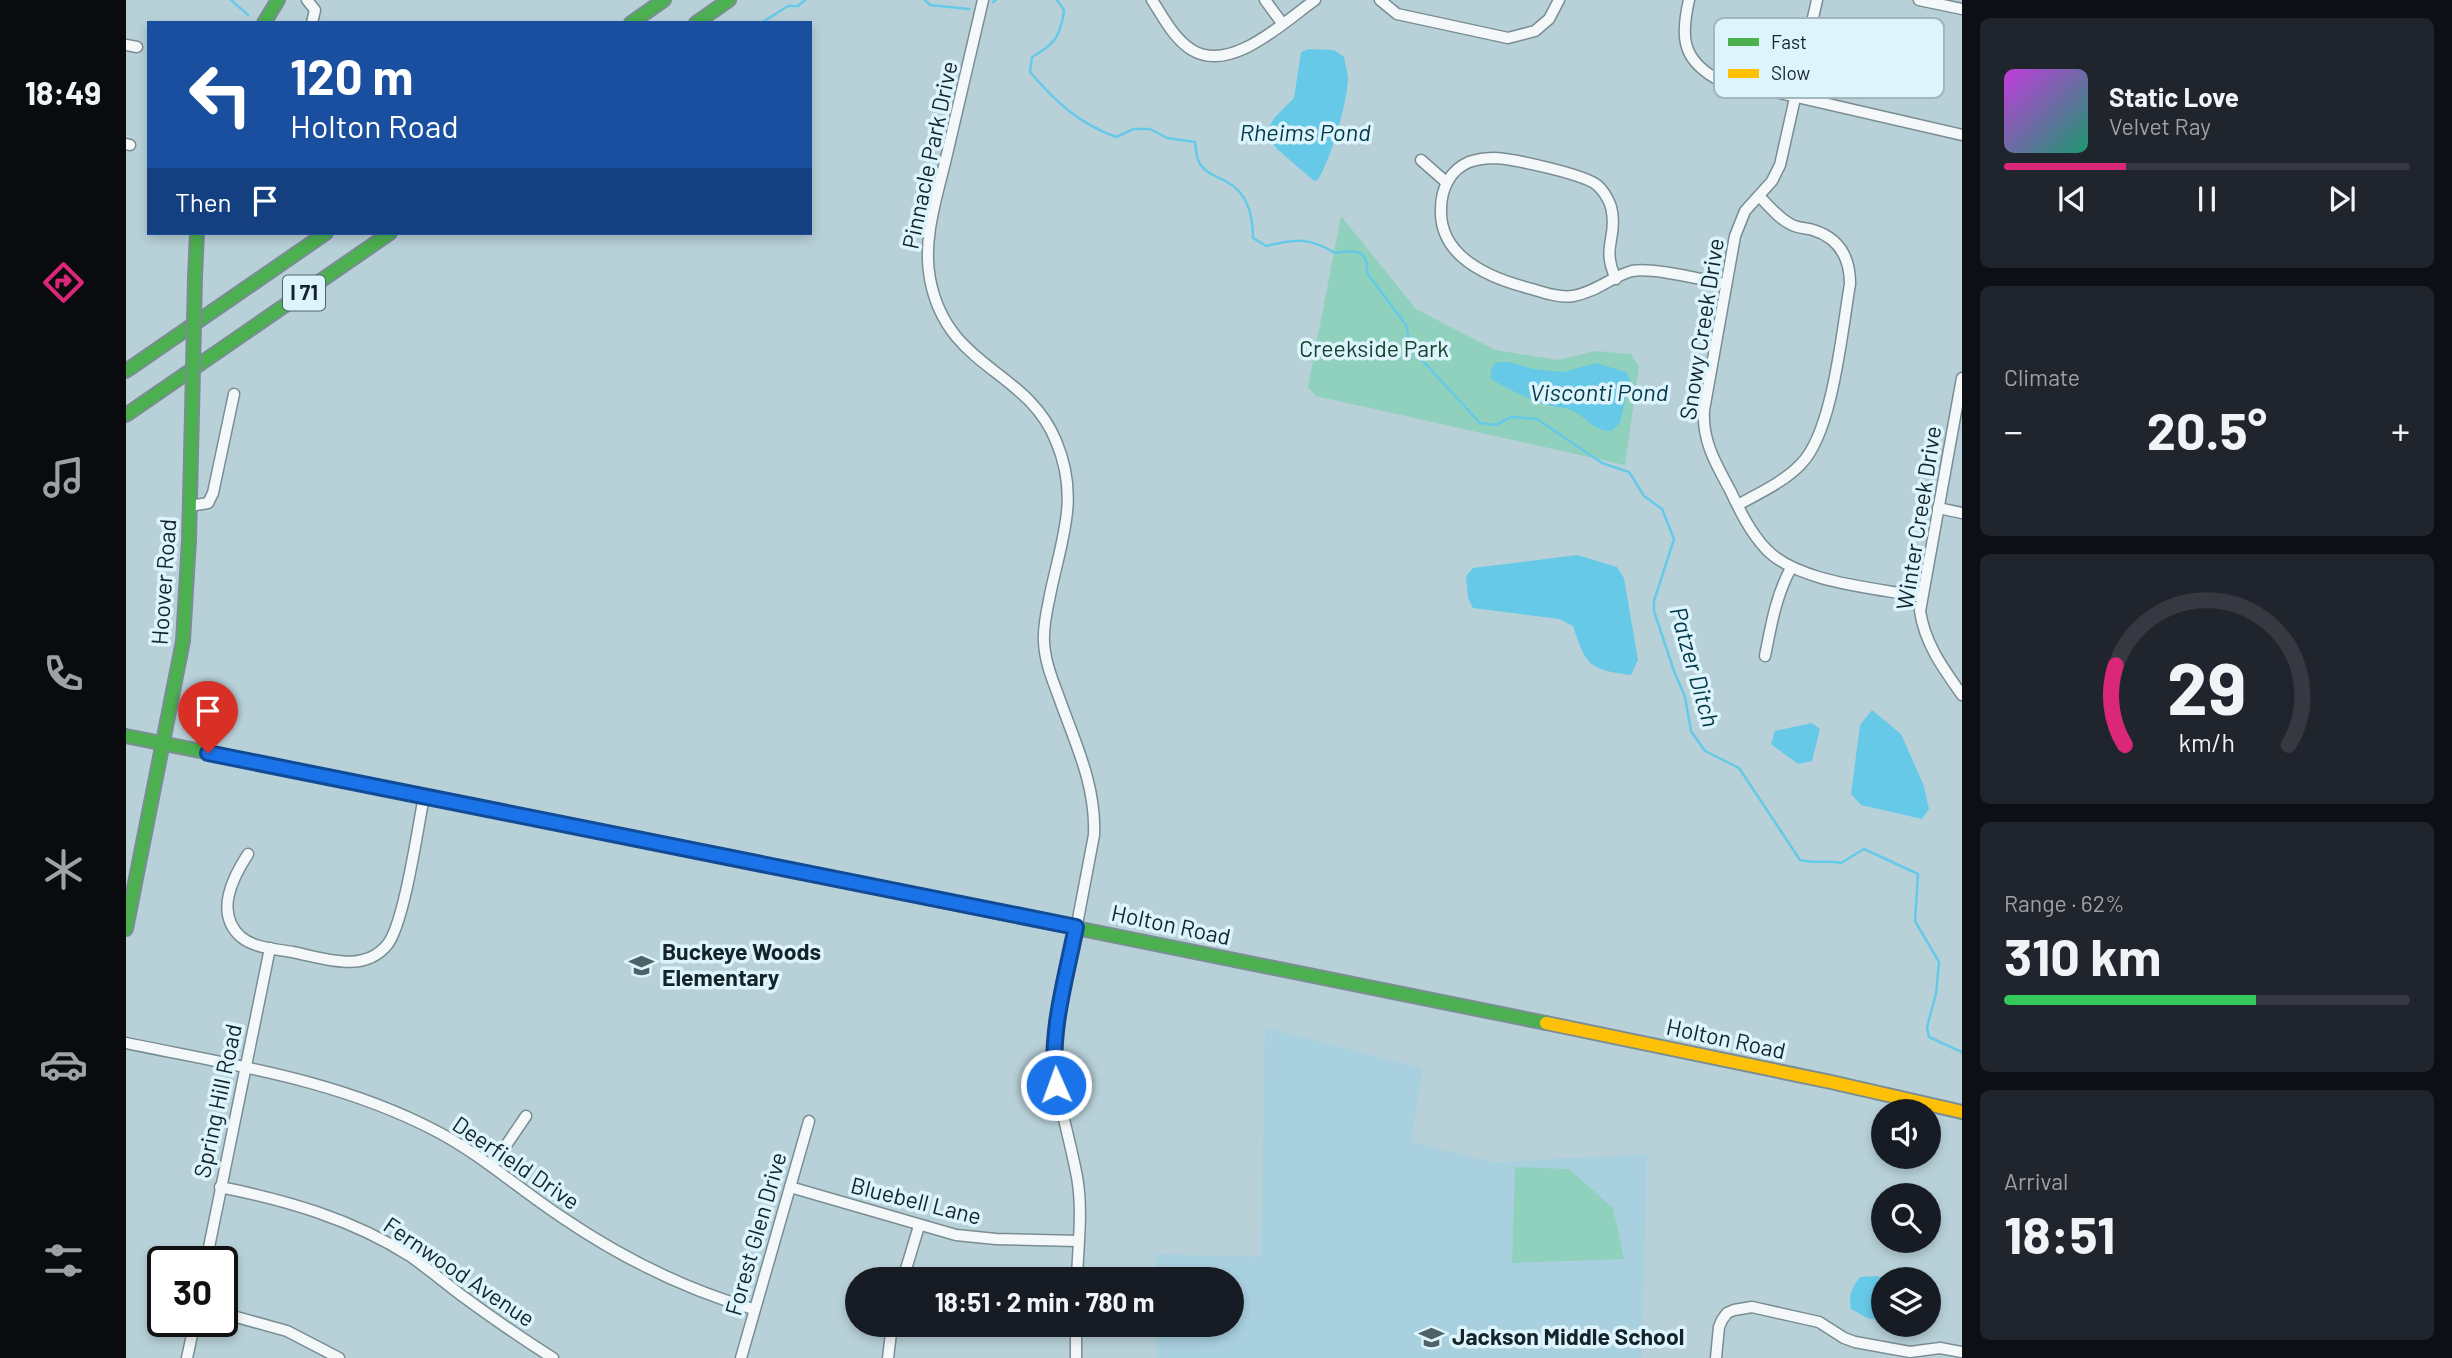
<!DOCTYPE html>
<meta charset="utf-8">
<style>
:root{--surface:#171b24;--page:#20242c;--text:#f1f3f6;--muted:#9ea1a6;--line:#363941;--accent:#db2777}
body{margin:0;font-family:Barlow,sans-serif;background:var(--page);color:var(--text);height:100vh;display:flex;flex-direction:column;font-size:26px;white-space:nowrap}
*{box-sizing:border-box;margin:0}
p{font-size:23px;color:var(--muted)}
.icon{flex:none;width:38px;height:38px;fill:none;stroke:currentColor;stroke-width:2;stroke-linecap:round;stroke-linejoin:round}
.map{position:relative;flex:1;overflow:hidden}
.drawer{display:flex;flex-direction:column;gap:18px;padding:18px;background:#0d0f14;width:490px}
.drawer>*{flex:none}
.hud{position:absolute;left:21px;top:21px;width:665px;height:214px;border-radius:0px;box-shadow:0 4px 10px #0003;background:#1a4fa0;color:#fff;overflow:hidden}
.buttons{position:absolute;left:1745px;top:1099px;display:grid;gap:14px}
.buttons a{display:grid;place-items:center;width:70px;height:70px;border-radius:50%;background:var(--surface);box-shadow:0 4px 10px #0003;font-size:35px}
.speed{position:absolute;left:21px;top:1246px;display:flex;gap:14px;font-size:35px;font-weight:700;text-align:center}
.speed>*{display:grid;place-content:center;width:91px;height:91px;border-radius:50%;background:var(--surface);box-shadow:0 4px 10px #0003;line-height:1}
.speed .limit{border:4px solid #111;border-radius:10px;background:#fff;color:#111}
.pin{position:absolute;display:grid;place-items:center;width:60px;height:60px;color:#fff;margin:-72px -30px;border-radius:50% 50% 50% 0;rotate:-45deg;box-shadow:0 0 7px #0007}
.pin .icon{rotate:45deg}
.me{position:absolute;width:77px;margin:-38px;rotate:358deg;stroke-linejoin:round;filter:drop-shadow(0 0 5px #0008)}
.turn{display:flex;align-items:center;gap:24px;height:147px;padding:0 28px;font-size:32px}
.turn .icon{width:91px;height:91px;stroke-width:2.5}
.turn b{display:block;font-size:49px;line-height:60px}
.then{display:flex;align-items:center;height:66px;padding:0 28px;background:#0003;gap:14px;font-size:26px}
.big{font-size:52px;font-weight:700;line-height:1.1}
.drawer .card{flex:1;display:flex;flex-direction:column;justify-content:center;gap:10px;min-width:0;padding:0 24px;border-radius:10px;background:var(--page)}
.drawer .dial{align-items:center;gap:0}
.dial svg{height:182px;overflow:visible;fill:none;stroke:var(--line);stroke-width:7;stroke-linecap:round;text-anchor:middle}
.dial text{fill:var(--text);stroke:none}
.song{display:flex;align-items:center;gap:21px}
.cover{width:84px;height:84px;border-radius:10px;background:linear-gradient(135deg,hsl(290 70% 55%),hsl(160 70% 35%))}
.played{height:7px;border-radius:4px;background:linear-gradient(90deg,var(--accent) 30%,var(--line) 30%)}
.keys{display:flex;justify-content:space-around;direction:ltr}
.heat{display:flex;justify-content:space-between;align-items:center;font-size:38px;direction:ltr}
.charge{height:10px;border-radius:5px;background:linear-gradient(90deg,#34c759 62%,var(--line) 0)}
.trip{position:absolute;left:719px;top:1267px;width:399px;height:70px;border-radius:35px;background:var(--surface);box-shadow:0 4px 10px #0003;font-weight:700;line-height:70px;text-align:center}
main{display:flex;flex:1;min-height:0}
.tab-bar{display:flex;flex-direction:column;width:126px;justify-content:space-around;align-items:center;background:#090b0e;color:var(--muted)}
.tab-bar .icon{width:49px;height:49px}
.tab-bar .active{color:var(--accent)}
.tab-bar b{font-size:32px;color:var(--text)}
.map>svg:first-child{display:block}
.built{fill:#a9d0df}
.green{fill:#8fd1bc}
.water{fill:#67c9e8}
.lines{fill:none;stroke-linecap:round;stroke-linejoin:round}
.stream{stroke:#67c9e8;stroke-width:2.5}
.street-casing{stroke:#7a8d93;stroke-width:13}
.fast-casing{stroke:#7a8d93;stroke-width:16}
.slow-casing{stroke:#7a8d93;stroke-width:16}
.street{stroke:#f4f8f9;stroke-width:10}
.fast{stroke:#4caf50;stroke-width:12}
.slow{stroke:#ffc107;stroke-width:12}
.fast-bridge-casing{stroke:#7a8d93;stroke-width:16;stroke-linecap:butt}
.fast-bridge{stroke:#4caf50;stroke-width:12}
.route-casing{stroke:#114b97;stroke-width:18}
.route{stroke:#1a73e8;stroke-width:12}
.labels{text-anchor:middle;stroke-width:7;stroke-linejoin:round;paint-order:stroke}
.shield{fill:#def4fc;stroke:#506269;stroke-width:2}
.shield-label{font-size:21px;font-weight:bold;fill:#13242a}
.street-label{font-size:23px;fill:#13242a;stroke:#def4fc}
.park-label{font-size:23px;fill:#13432f;stroke:#def4fc}
.poi-label{font-size:23px;font-weight:bold;fill:#13242a;stroke:#def4fc;text-anchor:start}
.water-label{font-size:24px;font-style:italic;fill:#003a4b;stroke:#def4fc}
.key{fill:#def4fc;stroke:#a1b6bd;stroke-width:2}
.key-label{font-size:19px;fill:#13242a}
</style>
<main>
<nav class="tab-bar">
<b>18:49</b>
<svg class="icon active" aria-label="directions" viewBox="0 0 24 24"><path d="M12 3l9 9-9 9-9-9zM9 14v-3h6M13 9l2 2-2 2"/></svg>
<svg class="icon" aria-label="music" viewBox="0 0 24 24"><path d="M9 18V5l10-2v13"/><circle cx="6" cy="18" r="3"/><circle cx="16" cy="16" r="3"/></svg>
<svg class="icon" aria-label="phone" viewBox="0 0 24 24"><path d="M5 4h4l2 5-3 2q2 4 5 5l2-3 5 2v4C11 20 4 13 5 4z"/></svg>
<svg class="icon" aria-label="climate" viewBox="0 0 24 24"><path d="M12 3v18M4 7l16 10M4 17L20 7"/></svg>
<svg class="icon" aria-label="car" viewBox="0 0 24 24"><path d="M5 17H2v-5l4-1 3-4h7l3 4 3 1v5h-3M9 17h6M6 11h13"/><circle cx="7" cy="17" r="2"/><circle cx="17" cy="17" r="2"/></svg>
<svg class="icon" aria-label="filters" viewBox="0 0 24 24"><path d="M4 7h16M4 17h16"/><circle cx="9" cy="7" r="2"/><circle cx="15" cy="17" r="2"/></svg>
</nav>
<div class="map">
<svg width="1836" height="1358" viewBox="0 0 1836 1358">
<rect width="100%" height="100%" fill="#b8d1d9"/>
<polygon class="built" points="1139,1028 1297,1068 1285,1142 1367,1162 1521,1154 1516,1358 1031,1358 1030,1325 1106,1325 1106,1279 1030,1279 1030,1254 1135,1257"/>
<g class="green">
<polygon points="1215,216 1290,309 1369,350 1432,360 1470,351 1505,354 1513,366 1499,465 1190,396 1182,387"/>
<polygon points="1389,1167 1443,1169 1487,1208 1498,1259 1386,1263"/>
</g>
<g class="water">
<path d="M1183,49L1208,50L1218,57C1219,64 1222,72 1222,79C1220,108 1206,155 1192,180L1188,181L1151,149L1142,136L1143,127L1149,117L1168,98L1175,52Z"/>
<path d="M1371,362H1383L1408,369L1438,372L1470,363L1500,372L1504,379L1494,423L1485,431C1464,430 1461,416 1443,409C1436,407 1428,407 1421,405C1402,399 1382,389 1365,379V369Z"/>
<path d="M1451,555L1491,567L1498,578L1512,660L1505,675C1463,670 1460,665 1447,626L1433,619L1347,608L1342,598L1340,576L1347,568Z"/>
<polygon points="1746,710 1775,734 1798,786 1803,809 1796,819 1735,805 1725,794 1734,725"/>
<polygon points="1686,723 1694,729 1686,761 1672,764 1645,744 1649,731"/>
<path d="M1750,1276L1762,1279H1757V1321L1741,1318L1725,1309C1722,1296 1726,1287 1734,1277Z"/>
</g>
<g class="lines">
<g class="stream">
<polyline points="105,0 122,15"/>
<polyline points="799,0 804,5 843,9"/>
<path d="M931,0L938,10C935,36 928,45 906,57L904,72C930,102 952,123 990,137L1008,129H1024L1041,138L1069,142C1070,149 1070,158 1074,164C1080,174 1091,176 1101,182C1122,193 1127,217 1127,238L1140,246C1169,239 1183,237 1209,253C1228,250 1243,249 1241,273L1280,325L1285,348L1354,423L1369,425L1386,417L1411,419L1476,463L1503,472L1518,496L1536,509L1548,539L1528,601V611L1548,671L1559,697L1565,731L1579,751L1613,768L1674,860C1688,864 1700,860 1715,863L1738,849L1792,874L1789,921L1813,962L1810,994L1801,1027L1803,1037L1836,1052"/>
<polyline points="867,2 870,0"/>
<polyline points="635,23 662,6 672,6 679,0"/>
</g>
<defs>
<g id="street">
<polyline points="181,0 189,10 186,23"/>
<path d="M857,0C845,51 833,103 821,154C812,194 796,238 804,279C821,369 900,368 930,441C955,500 934,542 923,600C920,614 917,628 918,642C919,664 928,683 935,703C951,747 970,787 968,835L929,1040C927,1092 942,1128 951,1177C957,1210 952,1246 951,1279"/>
<path d="M1026,0C1037,17 1048,39 1066,50C1105,74 1159,21 1189,0"/>
<polyline points="1139,0 1156,23"/>
<polyline points="1254,0 1271,14 1382,38 1409,31 1423,19 1433,0"/>
<path d="M1563,0C1555,35 1555,58 1589,78L1836,135"/>
<path d="M1691,0L1654,165L1646,181L1619,211L1609,236L1578,410C1576,441 1590,464 1604,490C1614,511 1624,532 1640,549C1672,583 1751,588 1796,597"/>
<polyline points="1793,0 1836,9"/>
<polyline points="0,45 11,47"/>
<polyline points="0,144 4,145"/>
<polyline points="1295,160 1320,182"/>
<path d="M1490,279C1475,247 1491,239 1486,212C1485,203 1478,191 1471,185C1457,174 1388,159 1369,158C1360,158 1352,159 1343,162C1324,170 1315,189 1315,209C1313,258 1366,279 1406,289C1419,293 1434,298 1447,296C1471,292 1486,276 1506,271C1528,267 1576,280 1600,284"/>
<path d="M1836,378L1794,611C1799,644 1817,668 1836,695"/>
<path d="M1612,505C1633,493 1658,482 1675,464C1707,432 1716,330 1724,284C1724,257 1713,238 1687,230C1680,228 1672,228 1666,225C1653,219 1643,206 1633,196"/>
<polyline points="64,506 82,503 87,493 108,394"/>
<polyline points="1812,508 1836,513"/>
<path d="M1639,656C1645,626 1650,595 1665,568"/>
<path d="M122,854C107,877 88,913 115,937C128,948 150,949 166,952C197,958 237,974 261,945C278,925 292,827 298,796"/>
<path d="M0,1043C106,1065 213,1080 310,1131C356,1155 394,1190 437,1218C496,1258 558,1289 627,1309"/>
<polyline points="366,1166 400,1116"/>
<path d="M94,1187C160,1200 226,1219 284,1256C301,1268 318,1282 335,1295C365,1317 395,1338 427,1358"/>
<polyline points="664,1187 830,1235 870,1239 952,1241"/>
<polyline points="80,1262 144,948"/>
<polyline points="777,1279 793,1226"/>
<polyline points="96,1313 161,1331 213,1358"/>
<polyline points="61,1358 69,1321"/>
<polyline points="615,1358 683,1121"/>
<polyline points="762,1358 766,1325"/>
<polyline points="950,1358 950,1325"/>
<polyline points="1590,1358 1593,1327 1596,1320 1601,1313 1608,1310 1626,1307 1693,1322 1718,1338 1729,1342 1784,1352 1814,1348 1836,1352"/>
</g>
<g id="fast">
<polyline points="138,23 152,0"/>
<polyline points="505,23 538,0"/>
<polyline points="570,23 603,0"/>
<polyline points="69,277 71,233"/>
<polyline points="0,371 200,233"/>
<polyline points="0,415 264,233"/>
<polyline points="0,736 659,869"/>
<polyline points="950,928 1420,1023"/>
<polyline points="0,929 57,641 63,540 66,413"/>
</g>
<g id="slow">
<polyline points="659,869 950,928"/>
<polyline points="1420,1023 1705,1082 1836,1112"/>
</g>
</defs>
<use href="#street" class="street-casing"/>
<use href="#fast" class="fast-casing"/>
<use href="#slow" class="slow-casing"/>
<use href="#street" class="street"/>
<use href="#fast" class="fast"/>
<use href="#slow" class="slow"/>
<defs>
<polyline id="fast-bridge" points="66,413 69,277"/>
</defs>
<use href="#fast-bridge" class="fast-bridge-casing"/>
<use href="#fast-bridge" class="fast-bridge"/>
</g>
<g class="lines">
<defs>
<path id="route" d="M82,753L950,927C940,978 923,1033 930,1085"/>
</defs>
<use href="#route" class="route-casing"/>
<use href="#route" class="route"/>
</g>
<defs>
<symbol id="school-bare" viewBox="-9 -9 18 18"><path d="M0-5L7-2L0 1L-7-2ZM-4 1L0 2.5L4 1V4Q0 6-4 4Z" fill="#4d6167" stroke="#def4fc" stroke-width="2.5" paint-order="stroke"/></symbol>
</defs>
<g fill-rule="evenodd">
<use href="#school-bare" x="498" y="948" width="35" height="35"/>
<use href="#school-bare" x="1288" y="1320" width="35" height="35"/>
</g>
<g class="labels">
<rect class="shield" x="157" y="275.5" width="42" height="35" rx="5"/>
<g class="shield-label">
<text x="178" y="300">I 71</text>
</g>
<g class="street-label">
<text transform="translate(804 155) rotate(-78)" y="8">Pinnacle Park Drive</text>
<text transform="translate(1576 329) rotate(-81)" y="8">Snowy Creek Drive</text>
<text transform="translate(1793 518) rotate(-81)" y="8">Winter Creek Drive</text>
<text transform="translate(38 582) rotate(-86)" y="8">Hoover Road</text>
<text transform="translate(1045 925) rotate(12)" y="8">Holton Road</text>
<text transform="translate(1600 1039) rotate(12)" y="8">Holton Road</text>
<text transform="translate(92 1101) rotate(-78)" y="8">Spring Hill Road</text>
<text transform="translate(390 1163) rotate(34)" y="8">Deerfield Drive</text>
<text transform="translate(790 1201) rotate(14)" y="8">Bluebell Lane</text>
<text transform="translate(630 1234) rotate(-74)" y="8">Forest Glen Drive</text>
<text transform="translate(333 1272) rotate(34)" y="8">Fernwood Avenue</text>
</g>
<g class="park-label">
<text x="1248" y="357">Creekside Park</text>
</g>
<g class="poi-label">
<text x="536" y="960">Buckeye Woods<tspan x="536" dy="26">Elementary</tspan></text>
<text x="1326" y="1345">Jackson Middle School</text>
</g>
<g class="water-label">
<text x="1179" y="141">Rheims Pond</text>
<text x="1473" y="401">Visconti Pond</text>
<text transform="translate(1568 667) rotate(74)" y="8">Patzer Ditch</text>
</g>
</g>
<rect x="1588" y="18" width="230" height="80" rx="10" class="key"/>
<rect x="1602" y="38" width="31" height="8" fill="#4caf50"/>
<rect x="1602" y="69" width="31" height="9" fill="#ffc107"/>
<g class="key-label">
<text x="1645" y="49">Fast</text>
<text x="1645" y="80">Slow</text>
</g>
</svg>
<div class="buttons">
<a><svg class="icon" aria-label="sound" viewBox="0 0 24 24"><path d="M4 9h4l5-4v14l-5-4H4zM17 9q2 3 0 6"/></svg></a>
<a><svg class="icon" aria-label="search" viewBox="0 0 24 24"><circle cx="10" cy="10" r="6"/><path d="M15 15l6 6"/></svg></a>
<a><svg class="icon" aria-label="layers" viewBox="0 0 24 24"><path d="M12 4l9 5-9 5-9-5zM3 14l9 5 9-5"/></svg></a>
</div>
<div class="speed"><div class="limit">30</div></div>
<div class="pin" style="left:82px;top:753px;background:#d93025"><svg class="icon" aria-label="arrive" viewBox="0 0 24 24"><path d="M6 21V4h12l-3 4 3 4H6"/></svg></div>
<svg class="me" style="left:930px;top:1085px" viewBox="-20 -20 40 40"><circle r="17" fill="#1a73e8" stroke="#fff" stroke-width="3"/><path d="M0-11L8 9 0 5-8 9z" fill="#fff"/></svg>
<div class="trip">18:51 · 2 min · 780 m</div>
<div class="hud">
<div class="turn"><svg class="icon" aria-label="left" viewBox="0 0 24 24"><path d="M17 20v-9H6M10 6l-5 5 5 5"/></svg><div><b>120 m</b>Holton Road</div></div>
<div class="then">Then<svg class="icon" aria-label="arrive" viewBox="0 0 24 24"><path d="M6 21V4h12l-3 4 3 4H6"/></svg></div>
</div>
</div>
<section class="drawer">
<div class="card">
<div class="song"><i class="cover"></i><div><b>Static Love</b><p>Velvet Ray</p></div></div>
<div class="played"></div>
<div class="keys"><svg class="icon" aria-label="previous" viewBox="0 0 24 24"><path d="M18 5L8 12l10 7zM5 5v14"/></svg><svg class="icon" aria-label="pause" viewBox="0 0 24 24"><path d="M8 5v14M16 5v14"/></svg><svg class="icon" aria-label="next" viewBox="0 0 24 24"><path d="M6 5l10 7-10 7zM19 5v14"/></svg></div>
</div>
<div class="card"><p>Climate</p>
<div class="heat"><a>−</a><b class="big">20.5°</b><a>+</a></div>
</div>
<div class="card dial"><svg viewBox="0 0 100 80">
<path d="M14 69A42 42 0 1 1 86 69"/>
<path d="M14 69A42 42 0 0 1 10 34" stroke="#db2777"/>
<text x="50" y="56" font-size="32" font-weight="700">29</text>
<text x="50" y="72" font-size="11">km/h</text>
</svg></div>
<div class="card"><p>Range · 62%</p><b class="big">310 km</b><div class="charge"></div></div>
<div class="card"><p>Arrival</p><b class="big">18:51</b></div>
</section>
</main>
